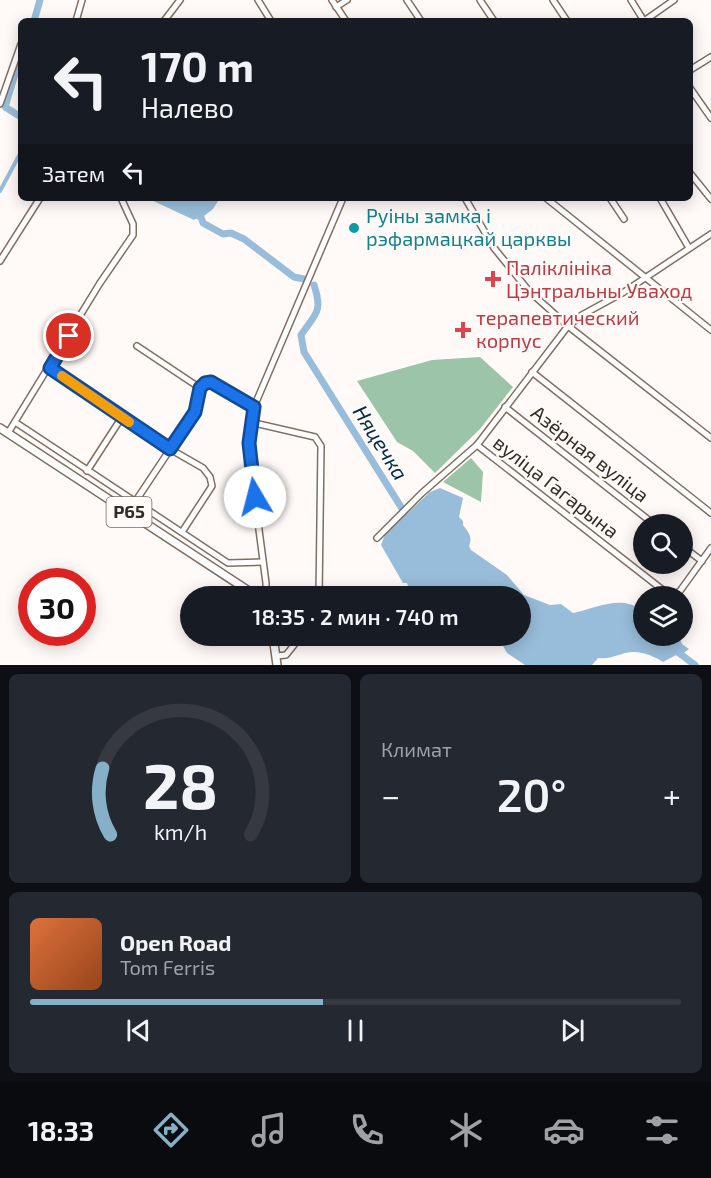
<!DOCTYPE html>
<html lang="ru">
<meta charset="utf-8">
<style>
:root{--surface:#171b24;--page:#242831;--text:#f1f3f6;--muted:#9ea1a6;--line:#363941;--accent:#86b0c8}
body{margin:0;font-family:"Exo 2",sans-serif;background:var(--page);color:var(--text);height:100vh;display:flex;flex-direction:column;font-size:22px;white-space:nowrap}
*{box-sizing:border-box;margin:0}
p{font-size:20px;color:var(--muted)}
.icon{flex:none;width:33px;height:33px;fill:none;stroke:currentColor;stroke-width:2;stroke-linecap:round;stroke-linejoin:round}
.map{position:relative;height:665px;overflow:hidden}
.drawer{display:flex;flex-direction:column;gap:9px;padding:9px;background:#0d0f14;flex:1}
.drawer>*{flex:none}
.hud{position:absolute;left:18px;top:18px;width:675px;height:183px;border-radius:9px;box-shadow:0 3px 15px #0003;background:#171b24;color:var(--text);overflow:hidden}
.buttons{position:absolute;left:633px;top:514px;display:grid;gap:12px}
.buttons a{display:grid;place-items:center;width:60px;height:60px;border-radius:50%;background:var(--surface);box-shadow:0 3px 15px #0003;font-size:30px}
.speed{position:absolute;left:18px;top:568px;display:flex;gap:12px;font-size:30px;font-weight:700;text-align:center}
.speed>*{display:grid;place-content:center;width:78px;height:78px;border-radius:50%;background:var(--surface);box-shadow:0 3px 15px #0003;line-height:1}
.speed .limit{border:9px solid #d22;background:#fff;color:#111}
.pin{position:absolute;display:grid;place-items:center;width:51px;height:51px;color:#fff;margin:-26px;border:3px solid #fff;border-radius:50%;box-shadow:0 2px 6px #0007}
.me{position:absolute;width:66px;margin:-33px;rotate:352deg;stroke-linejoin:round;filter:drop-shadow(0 0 4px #0008)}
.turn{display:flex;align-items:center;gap:21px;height:126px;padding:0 24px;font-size:27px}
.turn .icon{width:78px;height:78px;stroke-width:2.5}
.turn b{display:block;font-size:42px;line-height:51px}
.then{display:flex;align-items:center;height:57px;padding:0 24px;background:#0003;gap:12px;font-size:22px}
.big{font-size:45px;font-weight:600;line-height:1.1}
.drawer .card{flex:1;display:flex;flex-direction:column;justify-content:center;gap:9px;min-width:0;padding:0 21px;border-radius:9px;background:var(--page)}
.drawer .dial{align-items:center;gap:0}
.dial svg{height:156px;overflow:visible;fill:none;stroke:var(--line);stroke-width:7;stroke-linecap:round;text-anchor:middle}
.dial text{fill:var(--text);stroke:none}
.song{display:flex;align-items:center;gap:18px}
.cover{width:72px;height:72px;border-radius:9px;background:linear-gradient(135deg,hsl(20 70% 55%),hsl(20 70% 35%))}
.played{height:6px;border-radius:3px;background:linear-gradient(90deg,var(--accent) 45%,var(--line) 45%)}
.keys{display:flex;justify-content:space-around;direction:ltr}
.heat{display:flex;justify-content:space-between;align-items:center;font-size:33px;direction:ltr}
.drawer .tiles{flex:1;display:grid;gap:9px;grid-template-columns:1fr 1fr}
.card:last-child{grid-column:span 2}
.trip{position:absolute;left:180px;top:586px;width:351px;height:60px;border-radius:30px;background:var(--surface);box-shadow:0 3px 15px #0003;font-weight:600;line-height:60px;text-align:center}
.dock{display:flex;height:96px;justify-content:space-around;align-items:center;background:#090b0e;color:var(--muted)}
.dock .icon{width:42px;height:42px}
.dock .current{color:var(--accent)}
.dock b{font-size:27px;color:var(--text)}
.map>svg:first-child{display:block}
.forest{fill:#9cc4a8}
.water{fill:#98bdda}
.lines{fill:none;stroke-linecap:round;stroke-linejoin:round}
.canal{stroke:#98bdda;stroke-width:4}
.river{stroke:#98bdda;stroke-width:7}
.minor-casing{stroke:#826e60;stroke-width:8}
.major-casing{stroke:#826e60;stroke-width:10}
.minor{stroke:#fff;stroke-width:5}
.major{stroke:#fff;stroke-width:7}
.route-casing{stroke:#114b97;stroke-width:15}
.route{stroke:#1a73e8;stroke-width:10}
.slow{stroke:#f59e0b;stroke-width:10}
.culture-dot{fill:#0f9aa8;stroke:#fffaf7;stroke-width:2}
.health-dot{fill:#e0444e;stroke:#fffaf7;stroke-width:2}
.labels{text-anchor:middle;stroke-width:4.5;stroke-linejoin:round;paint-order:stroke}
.shield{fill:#fffaf7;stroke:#716a65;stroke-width:1.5}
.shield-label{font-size:18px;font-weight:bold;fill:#342c26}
.culture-label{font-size:20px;fill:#0d838f;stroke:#fffaf7;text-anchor:start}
.health-label{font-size:20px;fill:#be3a42;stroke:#fffaf7;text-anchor:start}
.street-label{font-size:20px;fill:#342c26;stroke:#fffaf7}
.water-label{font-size:21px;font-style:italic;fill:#002e49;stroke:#fffaf7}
</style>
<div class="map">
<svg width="711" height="665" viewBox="0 0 711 665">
<rect width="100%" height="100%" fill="#fffaf7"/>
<g class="forest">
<polygon points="480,357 513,387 480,429 435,473 413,451 397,442 357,381 432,360"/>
<polygon points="471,458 483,472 481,502 443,482"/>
</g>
<g class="water">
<polygon points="147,198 220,198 213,209 204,216 199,216 194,220"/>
<path d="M440,488L463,498L459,517L463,521V525C468,532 473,536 469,546L471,550L507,575L524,595L550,605L561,604L573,613C595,608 625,593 643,612L644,636H673L680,639L682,644L689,649L682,654L681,658L676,655L663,662C656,657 642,651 632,652C619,653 611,660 598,658L592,665H525L507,653L499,639H494L491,636H520V597H426L415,587L408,586L407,583H403L381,545L385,534L430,492Z"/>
</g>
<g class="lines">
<polyline class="canal" points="0,191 21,152"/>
<g class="river">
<polyline points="34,21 40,0"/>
<polyline points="21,54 5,107 21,117"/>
<polyline points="192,213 201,217 203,223 223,234 231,233 244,239 294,277 304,279"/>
<path d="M314,285C323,312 316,313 301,335L304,352L406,515"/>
<polyline points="675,650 695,665"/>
</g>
<defs>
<g id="minor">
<polyline points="258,0 271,21"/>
<polyline points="332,0 346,21"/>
<polyline points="407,0 421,21"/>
<polyline points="480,0 494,21"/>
<polyline points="553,0 567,21"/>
<polyline points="631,0 644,21"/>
<polyline points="336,7 347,0"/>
<polyline points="76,21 82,0"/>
<polyline points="164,21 180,0"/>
<polyline points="644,21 674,0"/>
<polyline points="690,70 711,57"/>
<polyline points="690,88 711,118"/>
<polyline points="0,104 21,44"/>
<polyline points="690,173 711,199"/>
<polyline points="465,198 494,248 529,291 568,326 711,438"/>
<polyline points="546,198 711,330"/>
<polyline points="610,198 624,219"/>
<polyline points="660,198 689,248"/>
<polyline points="0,261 40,198"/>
<polyline points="137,346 200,388"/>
<polyline points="49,368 170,449 203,468 210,477 212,486 182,532"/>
<polyline points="532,372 711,513"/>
<polyline points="200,388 205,383 211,383 254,407"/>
<polyline points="505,407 655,525"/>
<polyline points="15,422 228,563 263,562"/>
<polyline points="250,422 315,437 321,446 319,597"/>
<polyline points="8,433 100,283 133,235 133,224 121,198"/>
<polyline points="477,445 668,594 673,595 680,591 711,548"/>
<polyline points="87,471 122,417"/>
<polyline points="135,502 195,412 200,388"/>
<polyline points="377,538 422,493 477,445 568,326 582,315 624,292 711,234"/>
<polyline points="682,546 702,561"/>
<polyline points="266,597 266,583 249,454 249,431 254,407 343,198"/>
<polyline points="276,656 286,655 294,645 298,636"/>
</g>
<g id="major">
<polyline points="0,428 258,597"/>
<polyline points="273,636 277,665"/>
</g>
</defs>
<use href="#minor" class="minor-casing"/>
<use href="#major" class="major-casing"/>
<use href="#minor" class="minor"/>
<use href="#major" class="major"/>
</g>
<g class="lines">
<defs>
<polyline id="route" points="69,336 50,368 170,449 195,412 200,388 205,383 211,382 254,407 249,443 255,497"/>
</defs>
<use href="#route" class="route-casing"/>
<use href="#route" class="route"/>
<polyline class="slow" points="62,376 129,422"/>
</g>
<circle class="culture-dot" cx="354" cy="228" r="6"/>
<g class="health-dot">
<path d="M490 270h6v6h6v6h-6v6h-6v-6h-6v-6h6z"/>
<path d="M460 321h6v6h6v6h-6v6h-6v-6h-6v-6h6z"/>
</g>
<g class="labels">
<rect class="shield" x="106.5" y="497" width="45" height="30" rx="4.5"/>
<g class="shield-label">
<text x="129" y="518">Р65</text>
</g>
<g class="culture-label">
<text x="366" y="223">Руіны замка і<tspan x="366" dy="23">рэфармацкай царквы</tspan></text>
</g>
<g class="health-label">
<text x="506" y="275">Паліклініка<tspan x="506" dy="23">Цэнтральны Уваход</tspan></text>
<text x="476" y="325">терапевтический<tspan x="476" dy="23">корпус</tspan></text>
</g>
<g class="street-label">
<text transform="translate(590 454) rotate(38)" y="7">Азёрная вуліца</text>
<text transform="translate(556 487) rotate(38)" y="7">вуліца Гагарына</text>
</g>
<g class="water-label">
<text transform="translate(380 443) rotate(58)" y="7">Няцечка</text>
</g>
</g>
</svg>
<div class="buttons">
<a><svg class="icon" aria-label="search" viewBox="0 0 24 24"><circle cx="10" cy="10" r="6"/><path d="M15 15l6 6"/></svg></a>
<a><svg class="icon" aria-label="layers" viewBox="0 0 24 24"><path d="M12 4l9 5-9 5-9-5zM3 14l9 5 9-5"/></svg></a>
</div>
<div class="speed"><div class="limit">30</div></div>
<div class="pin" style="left:69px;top:336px;background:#d93025"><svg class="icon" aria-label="arrive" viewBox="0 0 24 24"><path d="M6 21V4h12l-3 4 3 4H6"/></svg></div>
<svg class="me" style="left:255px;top:497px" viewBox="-20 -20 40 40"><circle r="19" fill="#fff"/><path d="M0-13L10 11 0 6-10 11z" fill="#1a73e8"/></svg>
<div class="trip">18:35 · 2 мин · 740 m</div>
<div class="hud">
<div class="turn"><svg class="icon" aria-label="left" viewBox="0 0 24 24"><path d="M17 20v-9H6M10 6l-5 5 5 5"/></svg><div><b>170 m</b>Налево</div></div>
<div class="then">Затем<svg class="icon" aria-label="left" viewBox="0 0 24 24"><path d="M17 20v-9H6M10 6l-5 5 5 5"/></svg></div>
</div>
</div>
<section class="drawer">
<div class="tiles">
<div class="card dial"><svg viewBox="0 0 100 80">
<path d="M14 69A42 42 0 1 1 86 69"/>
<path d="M14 69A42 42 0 0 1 10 35" stroke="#86b0c8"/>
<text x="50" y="56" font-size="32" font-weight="700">28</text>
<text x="50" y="72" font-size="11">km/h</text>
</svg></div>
<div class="card"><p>Климат</p>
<div class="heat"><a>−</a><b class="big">20°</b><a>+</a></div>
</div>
<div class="card">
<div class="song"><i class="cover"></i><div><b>Open Road</b><p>Tom Ferris</p></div></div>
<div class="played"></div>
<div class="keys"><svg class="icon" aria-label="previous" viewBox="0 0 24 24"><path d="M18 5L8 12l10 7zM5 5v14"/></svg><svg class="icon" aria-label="pause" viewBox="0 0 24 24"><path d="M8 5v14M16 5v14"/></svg><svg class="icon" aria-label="next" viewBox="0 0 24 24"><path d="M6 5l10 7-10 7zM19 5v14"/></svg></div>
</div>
</div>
</section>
<nav class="dock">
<b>18:33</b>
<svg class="icon current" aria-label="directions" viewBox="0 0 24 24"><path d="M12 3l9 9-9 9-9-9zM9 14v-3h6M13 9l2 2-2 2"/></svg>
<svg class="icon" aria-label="music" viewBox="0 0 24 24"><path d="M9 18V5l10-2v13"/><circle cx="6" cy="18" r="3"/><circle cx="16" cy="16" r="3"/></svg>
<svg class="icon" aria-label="phone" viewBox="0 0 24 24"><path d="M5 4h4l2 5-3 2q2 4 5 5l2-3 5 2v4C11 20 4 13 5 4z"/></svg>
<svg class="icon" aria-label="climate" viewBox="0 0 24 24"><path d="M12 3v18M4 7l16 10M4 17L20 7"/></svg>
<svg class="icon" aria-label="car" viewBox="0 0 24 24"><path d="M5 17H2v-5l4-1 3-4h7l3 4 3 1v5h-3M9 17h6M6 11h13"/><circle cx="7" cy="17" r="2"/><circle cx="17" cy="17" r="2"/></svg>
<svg class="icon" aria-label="filters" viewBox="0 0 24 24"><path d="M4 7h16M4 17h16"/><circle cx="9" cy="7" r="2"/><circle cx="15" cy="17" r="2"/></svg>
</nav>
